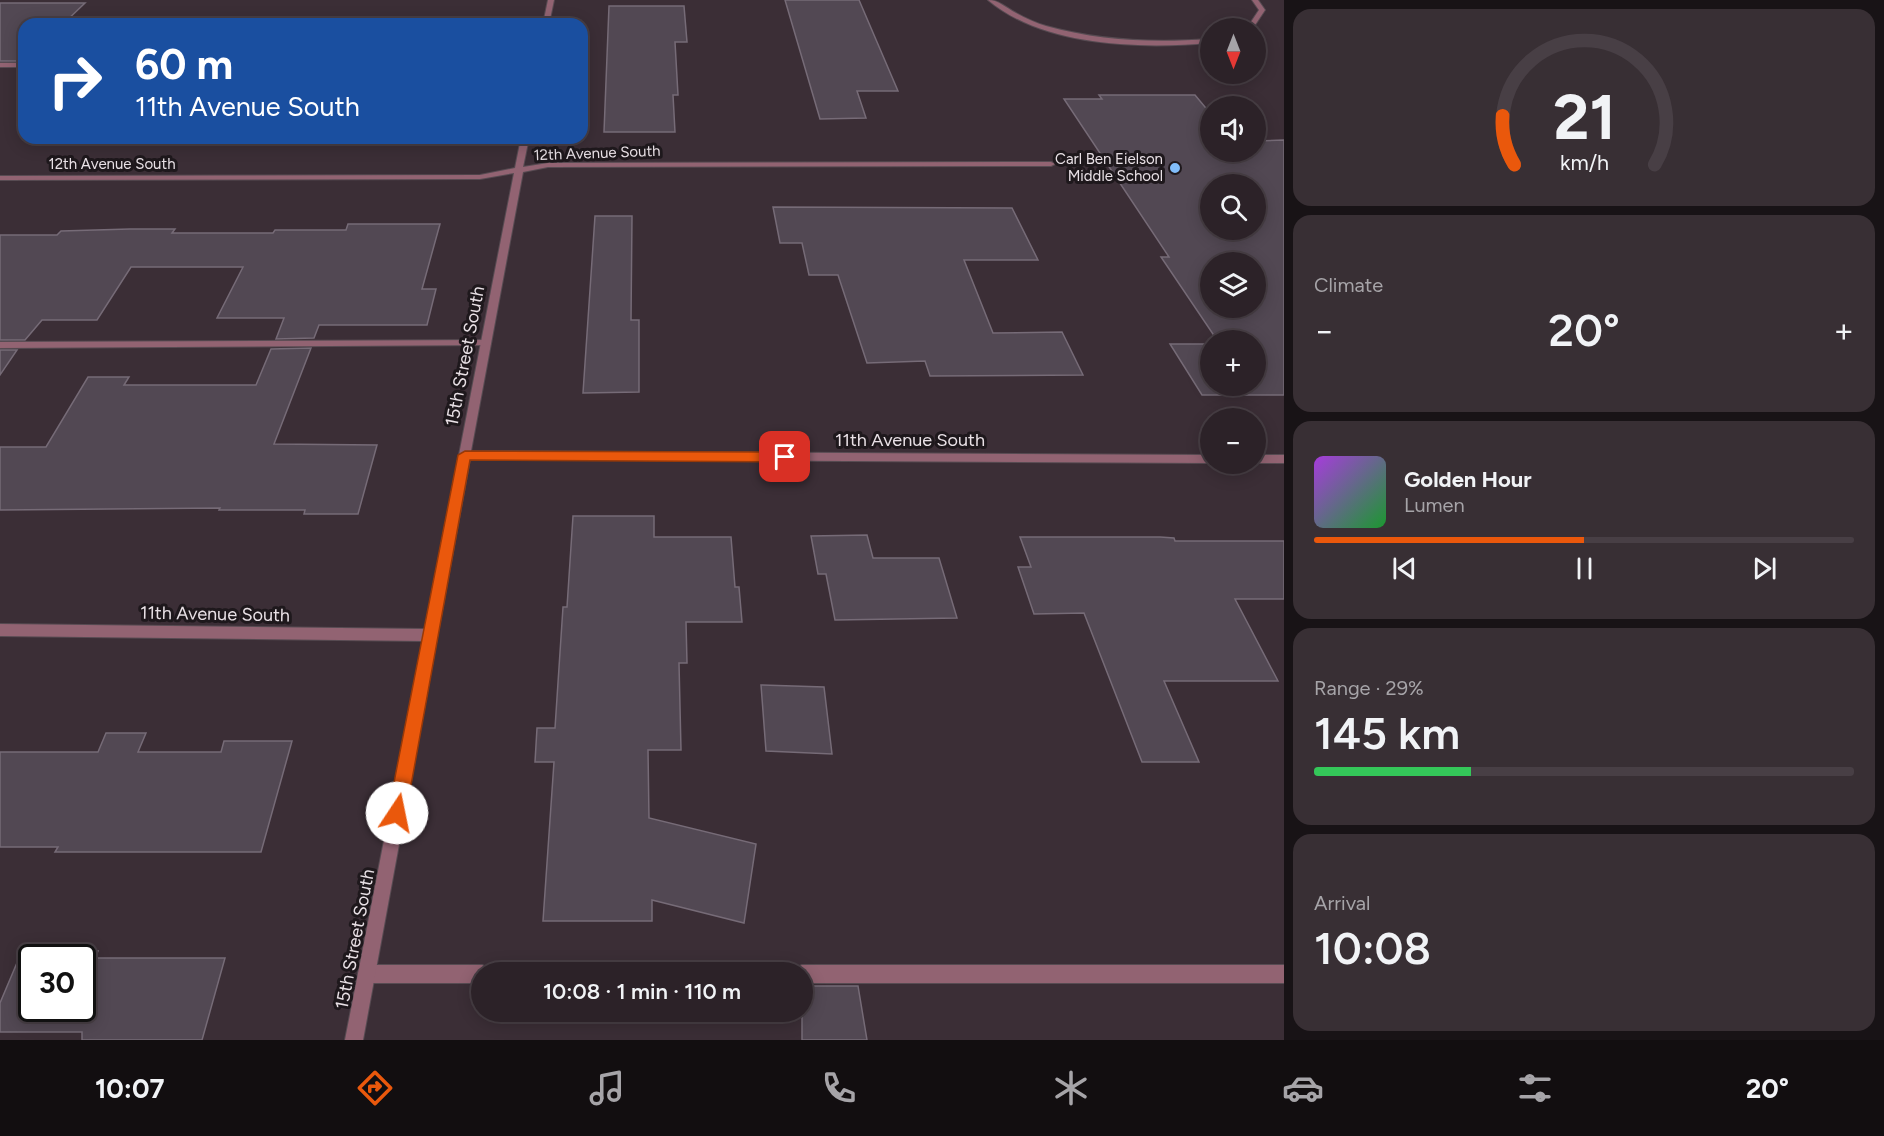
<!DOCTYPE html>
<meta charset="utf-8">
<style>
:root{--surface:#2c2228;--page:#382f34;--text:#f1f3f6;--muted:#a6a4a8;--line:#483f45;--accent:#ea580c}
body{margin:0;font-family:Figtree,sans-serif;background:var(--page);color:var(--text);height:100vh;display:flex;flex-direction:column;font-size:22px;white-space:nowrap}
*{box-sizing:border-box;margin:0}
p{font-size:20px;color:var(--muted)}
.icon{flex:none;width:33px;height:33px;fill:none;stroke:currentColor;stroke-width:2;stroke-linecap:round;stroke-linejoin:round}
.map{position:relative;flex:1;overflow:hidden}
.details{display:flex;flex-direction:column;gap:9px;padding:9px;background:#181316;width:600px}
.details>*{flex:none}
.guide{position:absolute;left:18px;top:18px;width:570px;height:126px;border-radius:18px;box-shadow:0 3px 15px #0003,0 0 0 2px var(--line);background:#1a4fa0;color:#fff;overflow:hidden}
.needle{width:39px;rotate:180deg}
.tools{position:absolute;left:1200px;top:18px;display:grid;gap:12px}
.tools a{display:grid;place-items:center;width:66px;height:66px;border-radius:50%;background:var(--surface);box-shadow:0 3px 15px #0003,0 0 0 2px var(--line);font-size:30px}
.speed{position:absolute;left:18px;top:944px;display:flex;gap:12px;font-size:30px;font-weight:700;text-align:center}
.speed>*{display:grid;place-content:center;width:78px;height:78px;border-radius:50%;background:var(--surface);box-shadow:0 3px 15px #0003,0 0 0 2px var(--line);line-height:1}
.speed .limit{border:3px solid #111;border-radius:9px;background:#fff;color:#111}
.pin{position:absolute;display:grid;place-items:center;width:51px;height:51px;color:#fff;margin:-26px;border-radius:12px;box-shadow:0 3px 9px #0006}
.me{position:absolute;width:66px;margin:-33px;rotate:11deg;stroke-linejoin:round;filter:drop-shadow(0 0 4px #0008)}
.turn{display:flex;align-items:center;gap:21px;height:126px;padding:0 18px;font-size:27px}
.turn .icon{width:78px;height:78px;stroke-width:2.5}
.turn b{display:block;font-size:42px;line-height:51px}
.big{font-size:45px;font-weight:600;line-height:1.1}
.details .card{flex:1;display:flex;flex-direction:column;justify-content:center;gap:9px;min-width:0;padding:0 21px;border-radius:18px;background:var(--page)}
.details .dial{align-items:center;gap:0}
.dial svg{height:156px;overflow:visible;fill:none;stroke:var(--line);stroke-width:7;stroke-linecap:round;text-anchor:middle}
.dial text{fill:var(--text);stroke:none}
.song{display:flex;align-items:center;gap:18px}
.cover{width:72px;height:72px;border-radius:9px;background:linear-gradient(135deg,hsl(280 70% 55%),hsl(130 70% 35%))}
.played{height:6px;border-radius:3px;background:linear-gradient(90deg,var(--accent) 50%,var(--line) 50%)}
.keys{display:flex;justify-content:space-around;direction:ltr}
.heat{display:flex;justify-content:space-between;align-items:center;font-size:33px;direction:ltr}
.charge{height:9px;border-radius:4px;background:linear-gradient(90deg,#34c759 29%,var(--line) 0)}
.trip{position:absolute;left:471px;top:962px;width:342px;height:60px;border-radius:30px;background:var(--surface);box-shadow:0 3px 15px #0003,0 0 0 2px var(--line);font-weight:600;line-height:60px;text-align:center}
.menu{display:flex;height:96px;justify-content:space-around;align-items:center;background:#120e10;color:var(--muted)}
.menu .icon{width:42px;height:42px}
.menu .on{color:var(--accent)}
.menu b{font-size:27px;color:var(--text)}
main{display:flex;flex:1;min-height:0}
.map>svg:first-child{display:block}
.building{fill:#524853;stroke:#766b77;stroke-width:1.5;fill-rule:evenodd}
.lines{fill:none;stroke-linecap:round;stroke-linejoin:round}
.lane-casing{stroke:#574b52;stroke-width:2}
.street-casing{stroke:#574b52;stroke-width:2}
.lane{fill:#926372;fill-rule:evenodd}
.street{fill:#926372;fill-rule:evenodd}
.route{fill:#ea580c;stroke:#983908;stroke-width:1.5}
.poi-dot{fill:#81bdfa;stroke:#1e181c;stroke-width:2}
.labels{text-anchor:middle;stroke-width:6;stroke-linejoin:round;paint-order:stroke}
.far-street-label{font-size:15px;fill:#e9e1e6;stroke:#1e181c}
.far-poi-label{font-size:15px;fill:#e9e1e6;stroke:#1e181c;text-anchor:end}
.street-label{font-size:18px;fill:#e9e1e6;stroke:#1e181c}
</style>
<main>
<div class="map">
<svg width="1284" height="1040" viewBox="0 0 1284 1040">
<rect width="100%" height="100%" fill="#3b2e36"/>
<g class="building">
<polygon points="785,0 859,0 898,91 857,91 866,118 820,119"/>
<polygon points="0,3 85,3 63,24 24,24 24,61 0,61"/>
<polygon points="609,6 684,6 687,42 675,42 678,95 673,95 675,132 604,132"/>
<path d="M1099,95H1195L1210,113V152H1256V141L1284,140V395H1202L1170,344H1210V386H1256V340H1217L1161,257H1169L1064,99H1102ZM1210,184H1256V230H1210ZM1210,262H1256V308H1210Z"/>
<polygon points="773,207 1012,208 1038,260 964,260 993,333 1062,332 1083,375 930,376 925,361 867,363 838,275 809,275 802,243 780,243"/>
<polygon points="595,216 632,216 631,320 639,320 639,392 583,393"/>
<polygon points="348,224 440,224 422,289 436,289 427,325 319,325 314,338 276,339 284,318 217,318 243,267 131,267 97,320 42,320 25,340 0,340 0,235 57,235 61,231 130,229 175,229 172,233 273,233 275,230 346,230"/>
<polygon points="311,348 274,444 377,445 358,514 304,514 305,510 219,510 220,508 0,510 0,447 46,447 88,377 129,377 124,385 256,385 271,349"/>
<polygon points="0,350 17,350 0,375"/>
<polygon points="573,516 654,516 654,537 731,537 735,587 739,587 742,622 686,622 687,663 679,663 681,750 648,750 649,818 756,844 744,923 652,900 652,921 543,921 554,762 535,762 537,728 555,728 563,607 567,607"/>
<polygon points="867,535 873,558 939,558 957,618 835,620 826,574 818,574 811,536"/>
<polygon points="1020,537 1160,537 1174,538 1175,541 1284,541 1284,599 1235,599 1278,681 1164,681 1199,762 1142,762 1084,613 1034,614 1018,567 1031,567"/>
<polygon points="761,685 824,687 832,754 766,751"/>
<polygon points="106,733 146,733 138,752 221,752 224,741 292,741 261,852 55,852 58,847 0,847 0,752 98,752"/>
<path d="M22,951H98L95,958H225L202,1040H82V1032H0V1003ZM32,957H82V1008H32Z"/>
<polygon points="802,986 858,986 867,1040 802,1040"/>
</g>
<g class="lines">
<defs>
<g id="lane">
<path d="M988,0C999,0 1006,8 1016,13C1025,18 1036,23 1046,26C1100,41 1154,43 1210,39V43C1141,49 1044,47 988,0Z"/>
<polygon points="1252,0 1258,0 1265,10 1253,28 1247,28 1259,10"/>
<rect x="0" y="63" width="24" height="4"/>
<polygon points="486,340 491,343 490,345 0,348 0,342"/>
<polygon points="367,965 482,965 488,968 490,972 482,972 482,983 367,983 361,980 358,974 361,968"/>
<polygon points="802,965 1284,965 1284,983 802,983 802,972 794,972 796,968"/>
</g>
<g id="street">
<polygon points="548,0 554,0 549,24 543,24"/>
<polygon points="521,138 529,138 523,167 548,163 1051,162 1055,164 1051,166 548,167 523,172 471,451 1210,455 1210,463 470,459 363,1040 345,1040 423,641 0,636 0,624 425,629 514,173 480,179 0,180 0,176 480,175 515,168"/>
<rect x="1256" y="455" width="28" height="8"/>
</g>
</defs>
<use href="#lane" class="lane-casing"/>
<use href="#street" class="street-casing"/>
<use href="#lane" class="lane"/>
<use href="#street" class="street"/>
</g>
<polygon class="route" points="465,451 785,452 792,457 785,462 470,460 406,813 403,820 397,822 391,820 388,813 458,455"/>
<circle class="poi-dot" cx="1175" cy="168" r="6"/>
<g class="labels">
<g class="far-street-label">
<text transform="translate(597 153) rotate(-2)" y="5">12th Avenue South</text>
<text x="112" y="169">12th Avenue South</text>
</g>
<g class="far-poi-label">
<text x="1163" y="164">Carl Ben Eielson<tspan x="1163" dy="17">Middle School</tspan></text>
</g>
<g class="street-label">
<text transform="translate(465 356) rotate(-79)" y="6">15th Street South</text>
<text x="910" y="446">11th Avenue South</text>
<text transform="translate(215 614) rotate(1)" y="6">11th Avenue South</text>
<text transform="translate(355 939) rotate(-79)" y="6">15th Street South</text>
</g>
</g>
</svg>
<div class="tools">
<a><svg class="needle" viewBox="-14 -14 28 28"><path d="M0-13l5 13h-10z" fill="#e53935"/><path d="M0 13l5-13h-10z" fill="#a6a4a8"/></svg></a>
<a><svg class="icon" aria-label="sound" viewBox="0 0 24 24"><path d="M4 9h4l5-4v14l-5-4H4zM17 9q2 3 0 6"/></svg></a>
<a><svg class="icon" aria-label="search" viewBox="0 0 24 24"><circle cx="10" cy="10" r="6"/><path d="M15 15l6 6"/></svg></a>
<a><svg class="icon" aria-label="layers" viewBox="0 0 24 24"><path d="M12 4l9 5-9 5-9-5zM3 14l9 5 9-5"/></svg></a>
<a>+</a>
<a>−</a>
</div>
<div class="speed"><div class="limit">30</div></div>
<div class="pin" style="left:785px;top:457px;background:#d93025"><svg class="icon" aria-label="arrive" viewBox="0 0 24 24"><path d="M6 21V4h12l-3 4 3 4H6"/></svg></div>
<svg class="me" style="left:397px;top:813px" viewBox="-20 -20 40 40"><circle r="19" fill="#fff"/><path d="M0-13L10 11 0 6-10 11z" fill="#ea580c"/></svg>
<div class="trip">10:08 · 1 min · 110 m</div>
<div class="guide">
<div class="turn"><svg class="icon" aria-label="right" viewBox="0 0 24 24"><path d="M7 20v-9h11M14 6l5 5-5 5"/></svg><div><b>60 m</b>11th Avenue South</div></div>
</div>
</div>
<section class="details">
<div class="card dial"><svg viewBox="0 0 100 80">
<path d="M14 69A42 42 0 1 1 86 69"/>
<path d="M14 69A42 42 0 0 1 8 44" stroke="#ea580c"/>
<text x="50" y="56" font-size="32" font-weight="700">21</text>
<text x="50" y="72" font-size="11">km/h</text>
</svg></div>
<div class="card"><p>Climate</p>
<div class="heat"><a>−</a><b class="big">20°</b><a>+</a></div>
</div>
<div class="card">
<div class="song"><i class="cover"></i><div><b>Golden Hour</b><p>Lumen</p></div></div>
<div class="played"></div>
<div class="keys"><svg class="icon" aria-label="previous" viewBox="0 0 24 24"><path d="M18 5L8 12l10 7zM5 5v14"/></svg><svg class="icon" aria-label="pause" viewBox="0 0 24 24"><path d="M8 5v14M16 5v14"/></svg><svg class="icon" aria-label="next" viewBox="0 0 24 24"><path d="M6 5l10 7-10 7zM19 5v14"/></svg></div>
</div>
<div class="card"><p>Range · 29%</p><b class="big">145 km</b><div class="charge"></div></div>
<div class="card"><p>Arrival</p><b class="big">10:08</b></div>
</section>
</main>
<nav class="menu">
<b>10:07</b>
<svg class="icon on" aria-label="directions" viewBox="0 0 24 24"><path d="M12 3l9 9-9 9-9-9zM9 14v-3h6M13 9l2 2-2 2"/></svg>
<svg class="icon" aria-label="music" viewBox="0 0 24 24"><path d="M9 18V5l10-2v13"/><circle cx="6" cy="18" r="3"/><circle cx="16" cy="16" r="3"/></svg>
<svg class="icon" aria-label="phone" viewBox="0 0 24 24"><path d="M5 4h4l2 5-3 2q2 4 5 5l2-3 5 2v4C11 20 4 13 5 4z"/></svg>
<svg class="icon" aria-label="climate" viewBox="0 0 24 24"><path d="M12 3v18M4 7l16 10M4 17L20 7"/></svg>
<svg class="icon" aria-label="car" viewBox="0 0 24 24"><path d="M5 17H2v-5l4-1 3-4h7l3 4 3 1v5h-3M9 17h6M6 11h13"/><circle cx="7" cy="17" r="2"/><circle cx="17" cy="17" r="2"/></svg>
<svg class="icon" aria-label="filters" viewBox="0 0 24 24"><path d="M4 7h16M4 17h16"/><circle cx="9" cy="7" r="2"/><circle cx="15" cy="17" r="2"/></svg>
<b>20°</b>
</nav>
